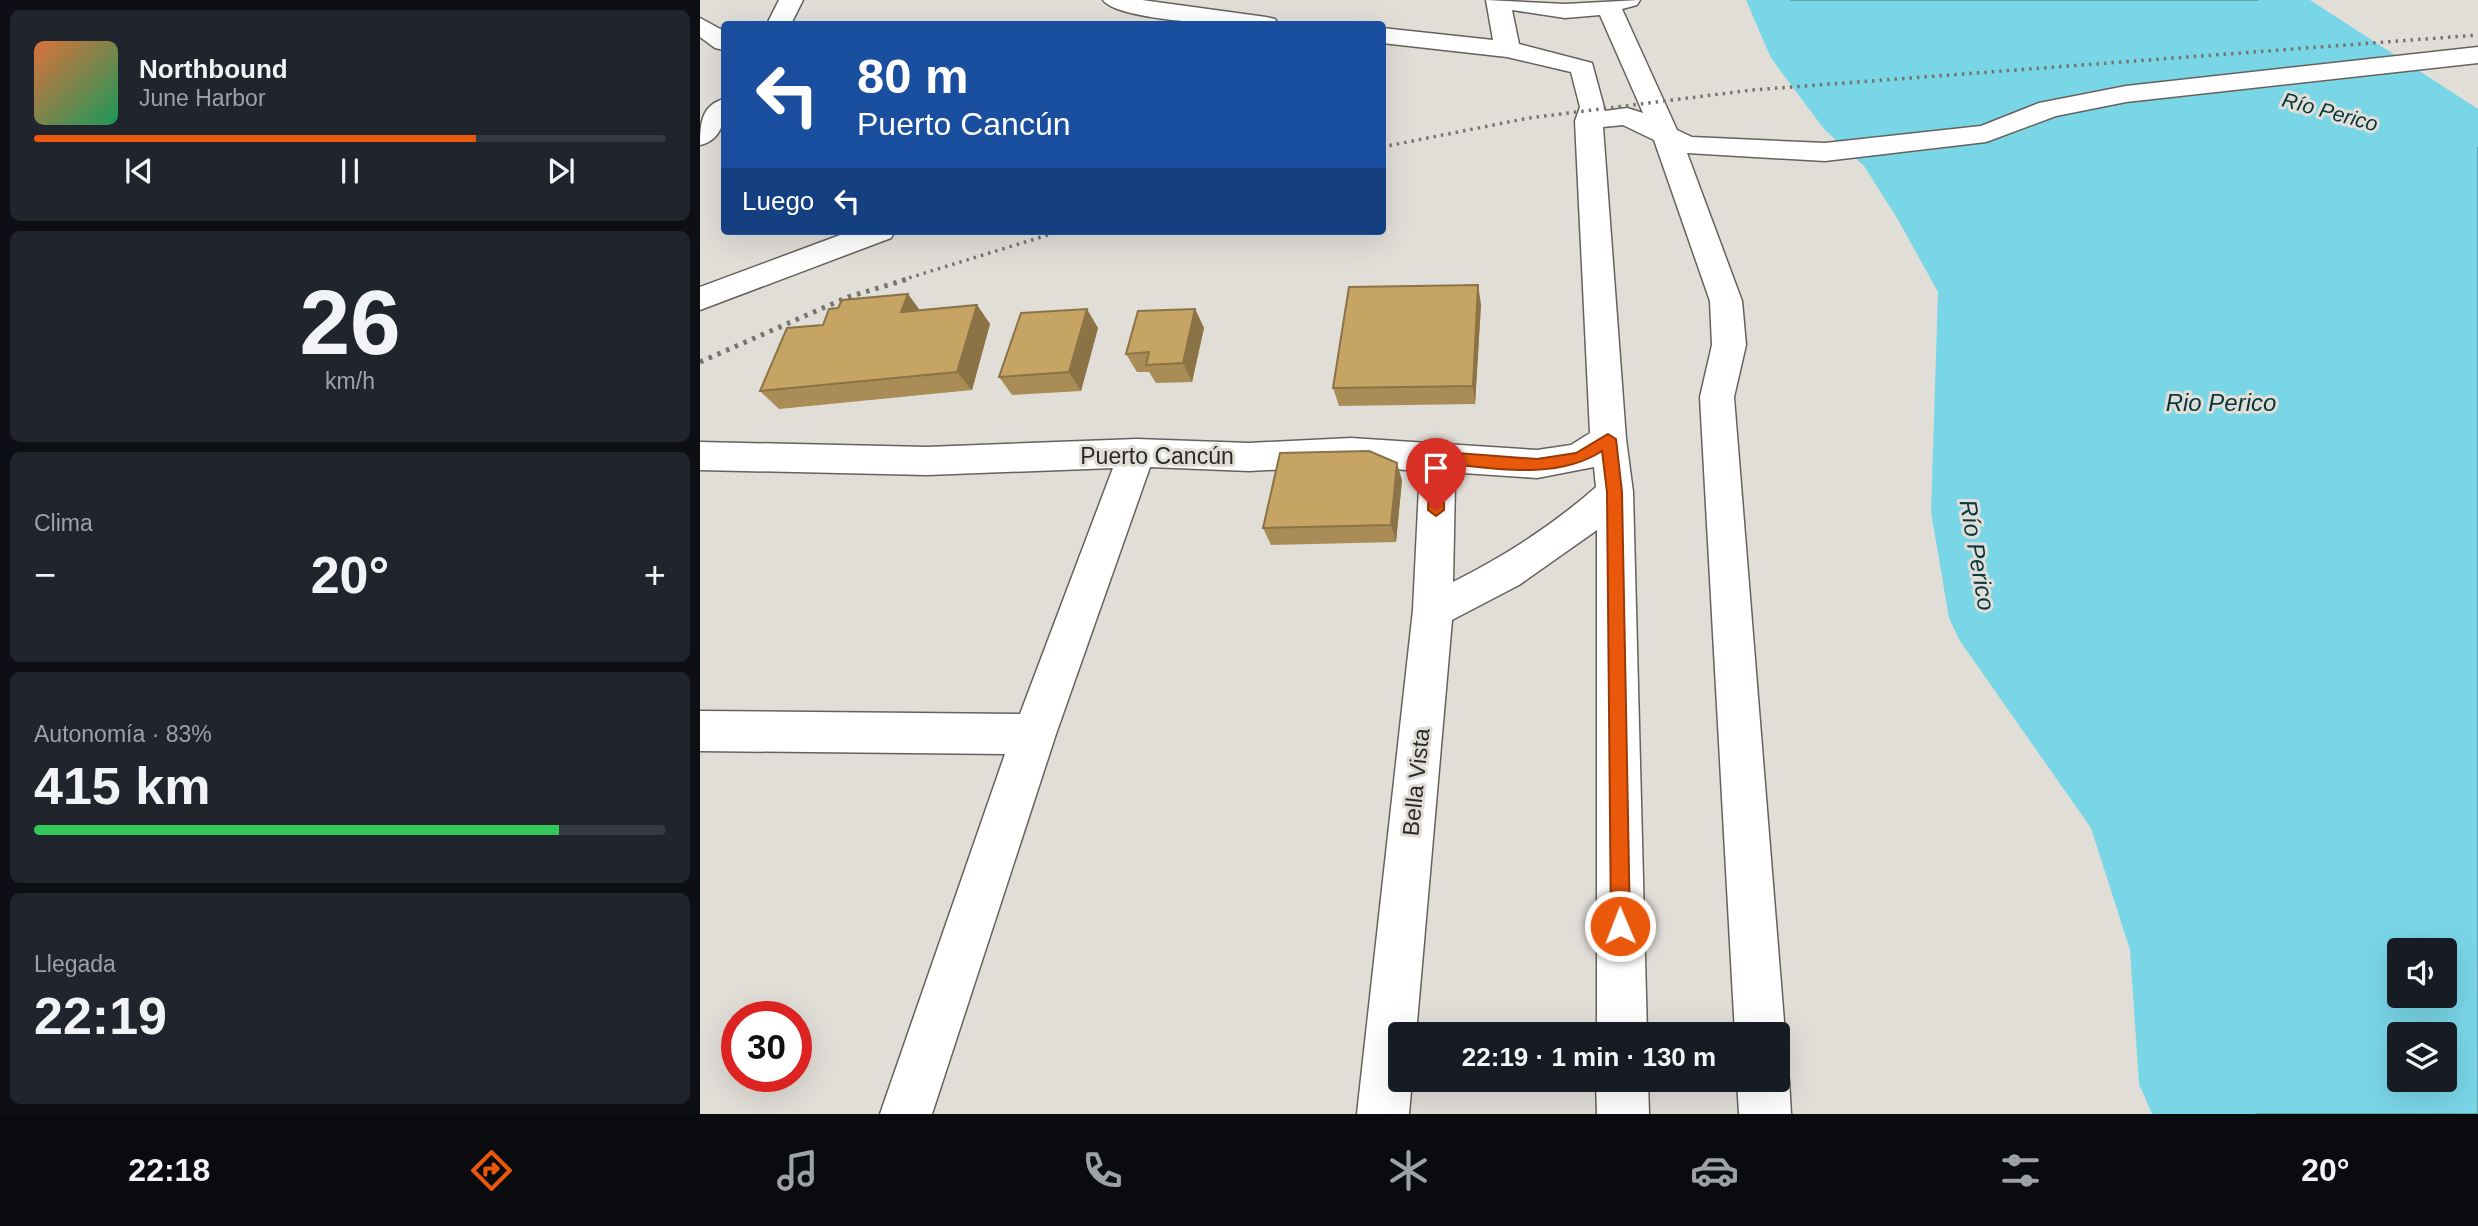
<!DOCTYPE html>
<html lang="es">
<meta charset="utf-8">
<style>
:root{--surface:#171b24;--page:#20242c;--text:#f1f3f6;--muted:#9ea1a6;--line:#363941;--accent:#ea580c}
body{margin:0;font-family:Arial,sans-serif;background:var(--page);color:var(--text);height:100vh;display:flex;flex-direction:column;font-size:26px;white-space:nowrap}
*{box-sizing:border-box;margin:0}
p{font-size:23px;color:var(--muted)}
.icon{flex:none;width:38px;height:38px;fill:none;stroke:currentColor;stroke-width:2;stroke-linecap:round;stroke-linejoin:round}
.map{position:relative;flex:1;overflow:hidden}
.side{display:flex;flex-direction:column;gap:10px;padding:10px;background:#0d0f14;width:700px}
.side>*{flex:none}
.top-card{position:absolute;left:21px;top:21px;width:665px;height:214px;border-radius:7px;box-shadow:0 7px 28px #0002;background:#1a4fa0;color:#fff;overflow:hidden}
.buttons{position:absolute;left:1687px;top:938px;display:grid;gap:14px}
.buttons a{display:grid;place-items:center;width:70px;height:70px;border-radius:7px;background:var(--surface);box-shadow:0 7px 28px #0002;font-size:35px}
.speed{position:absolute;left:21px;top:1001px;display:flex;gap:14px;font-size:35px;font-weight:700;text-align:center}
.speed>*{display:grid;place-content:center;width:91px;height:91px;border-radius:50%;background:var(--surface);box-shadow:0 7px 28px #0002;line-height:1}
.speed .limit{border:10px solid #d22;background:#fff;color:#111}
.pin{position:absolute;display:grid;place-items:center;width:60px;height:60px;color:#fff;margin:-72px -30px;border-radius:50% 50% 50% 0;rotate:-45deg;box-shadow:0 0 7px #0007}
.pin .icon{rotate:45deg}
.me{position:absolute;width:77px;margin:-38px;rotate:359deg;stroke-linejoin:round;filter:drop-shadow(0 0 5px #0008)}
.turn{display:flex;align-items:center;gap:24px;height:147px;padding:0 21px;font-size:32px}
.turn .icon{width:91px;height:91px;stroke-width:2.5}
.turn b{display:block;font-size:49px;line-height:60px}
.then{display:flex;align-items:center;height:66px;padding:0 21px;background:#0003;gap:14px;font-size:26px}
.big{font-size:52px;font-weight:800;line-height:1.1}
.side .widget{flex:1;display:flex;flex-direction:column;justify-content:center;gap:10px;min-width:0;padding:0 24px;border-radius:10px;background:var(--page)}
.side .dial{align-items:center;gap:0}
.dial b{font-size:91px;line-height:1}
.song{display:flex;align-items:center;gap:21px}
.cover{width:84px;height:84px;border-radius:10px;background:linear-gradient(135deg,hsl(20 70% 55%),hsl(150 70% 35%))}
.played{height:7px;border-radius:4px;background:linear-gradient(90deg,var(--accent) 70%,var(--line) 70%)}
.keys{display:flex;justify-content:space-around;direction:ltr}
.heat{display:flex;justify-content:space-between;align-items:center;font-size:38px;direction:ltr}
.charge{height:10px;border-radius:5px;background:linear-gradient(90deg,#34c759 83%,var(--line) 0)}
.trip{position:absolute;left:688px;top:1022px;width:402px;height:70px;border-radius:7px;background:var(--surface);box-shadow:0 7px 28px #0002;font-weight:800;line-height:70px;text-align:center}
.tab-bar{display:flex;height:112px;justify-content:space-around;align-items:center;background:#090b0e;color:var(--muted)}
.tab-bar .icon{width:49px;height:49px}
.tab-bar .selected{color:var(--accent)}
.tab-bar b{font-size:32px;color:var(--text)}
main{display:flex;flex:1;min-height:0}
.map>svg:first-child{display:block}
.water{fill:#79d6e7;stroke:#62a3ae;stroke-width:2;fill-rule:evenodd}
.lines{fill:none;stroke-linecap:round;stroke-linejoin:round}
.river{fill:#79d6e7;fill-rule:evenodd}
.minor-casing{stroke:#65625d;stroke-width:3}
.minor{fill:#fff;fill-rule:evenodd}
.rail-far1{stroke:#76746f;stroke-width:3.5;stroke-dasharray:2.5 5;stroke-linecap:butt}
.rail{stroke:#76746f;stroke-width:5;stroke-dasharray:3.5 6;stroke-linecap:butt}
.wall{fill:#aa8d56}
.shaded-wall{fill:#8b7346}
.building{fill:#c6a464;stroke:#8b7346;stroke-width:2}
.route{fill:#ea580c;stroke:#983908;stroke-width:2}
.labels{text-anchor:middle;stroke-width:6;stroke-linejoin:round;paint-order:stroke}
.far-water-label{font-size:21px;font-style:italic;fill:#08363e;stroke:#e1ded8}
.street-label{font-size:23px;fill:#2c2b28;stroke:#e1ded8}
.water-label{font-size:24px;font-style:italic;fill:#08363e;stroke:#e1ded8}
</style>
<main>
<section class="side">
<div class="widget">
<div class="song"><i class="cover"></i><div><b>Northbound</b><p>June Harbor</p></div></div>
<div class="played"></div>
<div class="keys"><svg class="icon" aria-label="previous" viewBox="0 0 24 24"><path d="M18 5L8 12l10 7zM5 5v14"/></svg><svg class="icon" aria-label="pause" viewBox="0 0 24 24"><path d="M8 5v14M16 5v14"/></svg><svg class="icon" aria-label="next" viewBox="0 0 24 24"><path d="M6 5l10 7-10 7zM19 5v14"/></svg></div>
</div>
<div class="widget dial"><b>26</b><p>km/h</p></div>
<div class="widget"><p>Clima</p>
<div class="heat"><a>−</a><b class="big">20°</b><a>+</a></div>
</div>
<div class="widget"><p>Autonomía · 83%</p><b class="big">415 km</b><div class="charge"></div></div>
<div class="widget"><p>Llegada</p><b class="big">22:19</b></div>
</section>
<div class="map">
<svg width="1778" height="1114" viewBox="0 0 1778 1114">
<rect width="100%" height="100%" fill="#e1ded8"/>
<path class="water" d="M1068,0H1580L1778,132V1114H1507L1488,1084L1475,950L1426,807L1286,618L1266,512L1267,292L1225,218L1184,156L1142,118L1095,58L1076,12ZM1699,950H1745V996H1699ZM1699,1034H1745V1080H1699Z"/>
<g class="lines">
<g class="river">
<polygon points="1046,0 1090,0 1117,55 1160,107 1203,145 1253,218 1296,292 1301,512 1321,606 1456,778 1520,950 1535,1068 1556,1114 1452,1114 1439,1084 1430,950 1391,828 1260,641 1249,618 1231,512 1238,292 1197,218 1164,166 1124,129 1071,58"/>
<polygon points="1558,0 1610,0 1778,109 1778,147 1760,143 1564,10"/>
</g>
<defs>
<g id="minor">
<polygon points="79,0 103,0 91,24 67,24"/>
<path d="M403,0H442L566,17L575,19L578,24C550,27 418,22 403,0Z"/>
<path d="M786,0L865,4L940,0L937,5L922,9L977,130L992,137L1125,143L1281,126L1339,103L1426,86L1778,47V63L1426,102L1356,116L1286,142L1125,161L987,153L1042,301L1046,345L1034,397L1085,1034L1078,1052V1034H1035L1000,397L1012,345L1010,301L954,140L923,125L903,127L926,439L933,492L947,1034H897V530L819,585L752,620L716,1034H700V1080H712L709,1114H657L713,610L719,487L707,470L651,466L549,471L450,467L356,734L232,1114H180L305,754L0,751V711L320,714L413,468L227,475L0,470V442L227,447L437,439L549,443L651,438L837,450L871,445L890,433L875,121L880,107L871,72L807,57L682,43V28L793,40ZM812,10L865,18L900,15L943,113L927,108L905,111L892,63L819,44ZM894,467L896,487C853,525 805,556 753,582L755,485L748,472L837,478Z"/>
<polygon points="0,18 24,31 24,50 15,48 0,37"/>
<path d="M24,99C26,119 22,140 0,145C0,125 1,105 24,99Z"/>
<polygon points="151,231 195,231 191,238 0,310 0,287"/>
<polygon points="1078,1060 1089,1080 1091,1114 1039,1114 1037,1080 1078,1080"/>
<polygon points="896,1080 948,1080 949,1114 897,1114"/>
</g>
</defs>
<use href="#minor" class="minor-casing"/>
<use href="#minor" class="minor"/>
<g class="rail-far1">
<polyline points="682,147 829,118 1052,90 1778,35"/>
<polyline points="202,280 361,231"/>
</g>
<polyline class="rail" points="0,362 148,297 208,279"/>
</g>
<g class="wall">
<polygon points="781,304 775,404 639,406 633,388"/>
<polygon points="277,305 290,324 272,390 79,409 60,391 123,325 220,311"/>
<polygon points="495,309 504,328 492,382 456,383 449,372 437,372 426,354"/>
<polygon points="398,328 381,391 312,395 299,377"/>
<polygon points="702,480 696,542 571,545 563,528"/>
</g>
<g class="shaded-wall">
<polygon points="778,285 781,304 775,404 773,386"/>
<polygon points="208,294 222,313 201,312"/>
<polygon points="277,305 290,324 272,390 257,372"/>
<polygon points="387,309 398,328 381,391 369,372"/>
<polygon points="495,309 504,328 492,382 483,363"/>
<polygon points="697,463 702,480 696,542 691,525"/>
</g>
<g class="building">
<polygon points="778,285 773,386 633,388 649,287"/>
<polygon points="208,294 201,312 277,305 257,372 60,391 87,328 123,325 129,309 138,308 142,300"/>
<polygon points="387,309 369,372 299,377 321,313"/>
<polygon points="495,309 483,363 446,365 449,352 426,354 438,311"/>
<polygon points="669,451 697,463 691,525 563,528 580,453"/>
</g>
<path class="route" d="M908,434L916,439L922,492L930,926L928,933L920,936L913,933L911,926L907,492L902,451C853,483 785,466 730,462L744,485V510L736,516L728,510L729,486L710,455L717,450L837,459L876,453Z"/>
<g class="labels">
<g class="far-water-label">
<text transform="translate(1630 112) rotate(15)" y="7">Río Perico</text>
</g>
<g class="street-label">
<text x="457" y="464">Puerto Cancún</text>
<text transform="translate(716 782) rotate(-84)" y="8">Bella Vista</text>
</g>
<g class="water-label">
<text x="1521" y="411">Rio Perico</text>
<text transform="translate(1277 555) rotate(80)" y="8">Río Perico</text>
</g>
</g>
</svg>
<div class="buttons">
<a><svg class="icon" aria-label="sound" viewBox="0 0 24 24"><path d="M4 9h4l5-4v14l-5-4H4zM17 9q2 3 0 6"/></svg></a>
<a><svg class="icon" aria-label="layers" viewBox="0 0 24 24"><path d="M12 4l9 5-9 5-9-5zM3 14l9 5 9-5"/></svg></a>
</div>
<div class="speed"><div class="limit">30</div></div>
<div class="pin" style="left:736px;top:510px;background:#d93025"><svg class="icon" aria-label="arrive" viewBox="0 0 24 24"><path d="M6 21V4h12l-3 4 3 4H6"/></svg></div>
<svg class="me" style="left:920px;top:926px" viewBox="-20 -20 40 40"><circle r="17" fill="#ea580c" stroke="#fff" stroke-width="3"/><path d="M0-11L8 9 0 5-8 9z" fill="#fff"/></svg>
<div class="trip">22:19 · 1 min · 130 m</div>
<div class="top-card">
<div class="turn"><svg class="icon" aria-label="left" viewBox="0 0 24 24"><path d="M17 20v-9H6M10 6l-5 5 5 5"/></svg><div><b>80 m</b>Puerto Cancún</div></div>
<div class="then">Luego<svg class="icon" aria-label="left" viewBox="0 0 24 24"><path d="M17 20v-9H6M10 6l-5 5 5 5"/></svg></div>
</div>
</div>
</main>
<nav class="tab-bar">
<b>22:18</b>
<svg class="icon selected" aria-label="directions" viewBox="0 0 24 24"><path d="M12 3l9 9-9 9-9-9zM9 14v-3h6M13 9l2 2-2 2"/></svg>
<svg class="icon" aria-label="music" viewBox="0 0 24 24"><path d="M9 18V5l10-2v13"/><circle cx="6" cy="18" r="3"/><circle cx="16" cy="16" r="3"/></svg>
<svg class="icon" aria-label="phone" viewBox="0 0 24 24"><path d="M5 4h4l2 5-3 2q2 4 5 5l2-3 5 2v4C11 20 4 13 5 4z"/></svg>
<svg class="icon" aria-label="climate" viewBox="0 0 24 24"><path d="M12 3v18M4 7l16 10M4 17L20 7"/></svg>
<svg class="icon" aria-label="car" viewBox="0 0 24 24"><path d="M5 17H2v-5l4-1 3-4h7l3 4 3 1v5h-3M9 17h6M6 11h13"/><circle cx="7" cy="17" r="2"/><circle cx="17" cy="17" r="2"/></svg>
<svg class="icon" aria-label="filters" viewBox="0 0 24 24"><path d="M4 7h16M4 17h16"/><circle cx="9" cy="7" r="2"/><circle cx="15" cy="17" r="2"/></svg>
<b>20°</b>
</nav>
